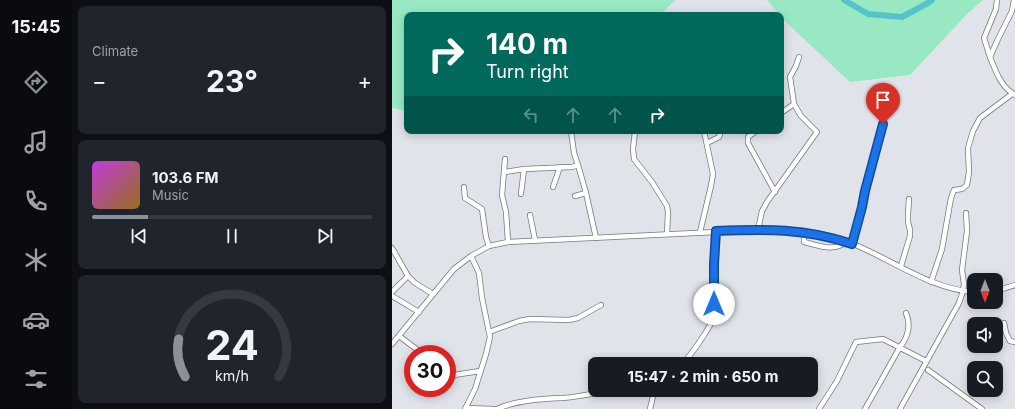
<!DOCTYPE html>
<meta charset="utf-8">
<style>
:root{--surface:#171b24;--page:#20242c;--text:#f1f3f6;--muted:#9ea1a6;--line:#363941;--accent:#8c9099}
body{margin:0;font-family:Inter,sans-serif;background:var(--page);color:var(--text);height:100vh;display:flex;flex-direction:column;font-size:15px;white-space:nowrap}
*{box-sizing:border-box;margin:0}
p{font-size:13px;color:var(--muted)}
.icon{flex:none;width:22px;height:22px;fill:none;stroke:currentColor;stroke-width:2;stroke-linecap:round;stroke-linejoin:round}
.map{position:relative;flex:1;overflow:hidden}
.sheet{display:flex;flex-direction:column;gap:6px;padding:6px;background:#0d0f14;width:320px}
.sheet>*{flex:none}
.hud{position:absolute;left:12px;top:12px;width:380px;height:122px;border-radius:8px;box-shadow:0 2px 10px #0003;background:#00695c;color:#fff;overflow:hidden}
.needle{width:26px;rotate:180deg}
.buttons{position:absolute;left:575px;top:273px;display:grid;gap:8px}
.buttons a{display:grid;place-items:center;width:36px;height:36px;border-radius:8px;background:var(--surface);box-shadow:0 2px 10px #0003;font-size:20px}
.speed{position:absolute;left:12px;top:345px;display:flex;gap:8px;font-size:20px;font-weight:700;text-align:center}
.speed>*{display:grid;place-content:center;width:52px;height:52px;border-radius:50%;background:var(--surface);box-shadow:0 2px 10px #0003;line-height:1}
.speed .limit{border:6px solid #d22;background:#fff;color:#111}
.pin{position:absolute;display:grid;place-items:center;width:34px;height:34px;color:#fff;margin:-41px -17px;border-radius:50% 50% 50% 0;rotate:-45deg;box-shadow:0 0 4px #0007}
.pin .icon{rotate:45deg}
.me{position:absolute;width:44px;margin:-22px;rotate:0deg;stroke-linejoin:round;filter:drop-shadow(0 0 3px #0008)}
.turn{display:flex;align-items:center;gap:14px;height:84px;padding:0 16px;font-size:18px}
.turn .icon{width:52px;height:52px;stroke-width:2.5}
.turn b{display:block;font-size:28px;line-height:34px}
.lanes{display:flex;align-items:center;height:38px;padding:0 16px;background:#0003;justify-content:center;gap:20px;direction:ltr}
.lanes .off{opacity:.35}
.big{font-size:30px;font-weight:700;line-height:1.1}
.sheet .card{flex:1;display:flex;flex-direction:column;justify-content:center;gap:6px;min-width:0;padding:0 14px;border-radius:8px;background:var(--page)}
.sheet .dial{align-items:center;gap:0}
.dial svg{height:104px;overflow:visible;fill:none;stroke:var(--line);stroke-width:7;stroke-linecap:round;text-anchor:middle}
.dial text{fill:var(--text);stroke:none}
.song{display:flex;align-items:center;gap:12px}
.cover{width:48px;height:48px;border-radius:6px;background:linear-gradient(135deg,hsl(290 70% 55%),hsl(40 70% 35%))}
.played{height:4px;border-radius:2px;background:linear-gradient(90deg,var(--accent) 20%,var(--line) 20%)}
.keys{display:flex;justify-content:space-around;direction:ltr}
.heat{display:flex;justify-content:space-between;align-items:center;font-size:22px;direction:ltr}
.trip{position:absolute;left:196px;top:357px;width:230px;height:40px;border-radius:8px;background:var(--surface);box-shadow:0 2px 10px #0003;font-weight:700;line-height:40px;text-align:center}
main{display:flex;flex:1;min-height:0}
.menu{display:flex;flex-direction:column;width:72px;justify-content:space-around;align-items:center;background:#090b0e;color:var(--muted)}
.menu .icon{width:28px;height:28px}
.menu .selected{color:var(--accent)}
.menu b{font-size:18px;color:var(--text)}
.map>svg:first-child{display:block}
.green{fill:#98e9c3}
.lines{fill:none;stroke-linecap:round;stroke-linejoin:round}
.river{stroke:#54c4ca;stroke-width:6}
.minor-casing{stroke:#76777d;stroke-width:6}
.minor{stroke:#fff;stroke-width:4.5}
.route-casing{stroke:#114b97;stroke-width:10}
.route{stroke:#1a73e8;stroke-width:7}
</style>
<main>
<nav class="menu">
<b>15:45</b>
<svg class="icon selected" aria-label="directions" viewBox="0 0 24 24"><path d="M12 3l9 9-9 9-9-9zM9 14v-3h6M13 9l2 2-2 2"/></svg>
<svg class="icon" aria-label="music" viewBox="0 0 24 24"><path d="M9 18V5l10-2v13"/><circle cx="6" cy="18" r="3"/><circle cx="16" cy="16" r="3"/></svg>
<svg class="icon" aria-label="phone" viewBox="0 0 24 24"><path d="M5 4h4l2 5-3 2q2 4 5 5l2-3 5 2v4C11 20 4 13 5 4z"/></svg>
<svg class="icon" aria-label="climate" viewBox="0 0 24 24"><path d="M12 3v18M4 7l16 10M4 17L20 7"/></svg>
<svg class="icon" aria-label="car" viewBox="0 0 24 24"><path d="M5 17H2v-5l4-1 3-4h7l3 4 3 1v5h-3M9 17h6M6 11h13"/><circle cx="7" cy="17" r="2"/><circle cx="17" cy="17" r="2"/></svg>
<svg class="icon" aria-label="filters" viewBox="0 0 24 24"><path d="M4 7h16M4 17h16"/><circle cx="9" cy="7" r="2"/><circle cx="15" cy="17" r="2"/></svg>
</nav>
<section class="sheet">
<div class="card"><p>Climate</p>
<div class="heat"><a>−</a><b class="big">23°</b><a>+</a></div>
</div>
<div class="card">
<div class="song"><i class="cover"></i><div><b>103.6 FM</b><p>Music</p></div></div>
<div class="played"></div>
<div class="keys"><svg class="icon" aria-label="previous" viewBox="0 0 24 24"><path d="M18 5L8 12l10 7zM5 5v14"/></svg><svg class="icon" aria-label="pause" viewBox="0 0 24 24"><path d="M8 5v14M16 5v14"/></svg><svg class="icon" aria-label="next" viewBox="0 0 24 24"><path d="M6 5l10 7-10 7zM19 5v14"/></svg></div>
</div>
<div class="card dial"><svg viewBox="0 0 100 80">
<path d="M14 69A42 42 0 1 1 86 69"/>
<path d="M14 69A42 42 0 0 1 9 40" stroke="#8c9099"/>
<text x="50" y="56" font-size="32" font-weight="700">24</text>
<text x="50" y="72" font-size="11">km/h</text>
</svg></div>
</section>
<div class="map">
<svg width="623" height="409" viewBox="0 0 623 409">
<rect width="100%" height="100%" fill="#e1e3ea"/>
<g class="green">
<polygon points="0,0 283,0 271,12 242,12 237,15 15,15 15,111 0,108"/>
<polygon points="375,0 591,0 575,14 518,75 458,82 398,26"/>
</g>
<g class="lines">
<polyline class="river" points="452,0 476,14 510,17 536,3 540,0"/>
<defs>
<g id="minor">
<path d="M622,0L620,11L606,39L598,57C604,72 609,87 623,95"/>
<polyline points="598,57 592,38 604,9 605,0"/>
<polyline points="389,113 402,104"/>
<polyline points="179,131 182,153 186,165"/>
<polyline points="243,131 241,149 242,159 260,182 275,206 276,212 275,234"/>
<polyline points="364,131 356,137 356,143 383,192"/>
<polyline points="315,143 327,137 329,131"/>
<polyline points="113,159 110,195 114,212 116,242"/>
<polyline points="113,172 132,169 180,167 186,165 194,193 204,238"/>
<polyline points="72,187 73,198 90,209 94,237 97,246"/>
<polyline points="161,187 168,167"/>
<polyline points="129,194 132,169"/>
<polyline points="183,196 194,193"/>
<polyline points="138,215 143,240"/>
<polyline points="366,230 370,211 375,202 425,132 409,116 402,104 398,77 404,66 407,57"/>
<polyline points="308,232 319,186 321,174 312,131"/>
<path d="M412,232V242C428,246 440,252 455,242"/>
<polyline points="461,243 470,207 473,191 491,125"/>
<polyline points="0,248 16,276 23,283 41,294"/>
<polyline points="509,266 518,236 518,230 516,222 516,214 517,199"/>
<polyline points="539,282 550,249 559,198 562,190 570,189 575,185 577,172 576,148 581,131 588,118 620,94"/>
<polyline points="604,291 623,285"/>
<polyline points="0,292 16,276"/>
<polyline points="0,296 27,312"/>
<polyline points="612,323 614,333 618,341 623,342"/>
<polyline points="97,332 127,321 138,319 177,320 186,318 209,305"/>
<polyline points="7,336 31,354"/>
<path d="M0,344L62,269L79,256L97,246L116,242L366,230C398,230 431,232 461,244C501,260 538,289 582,292"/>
<path d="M290,364C299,356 319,326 323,315L322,264L324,231"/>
<polyline points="536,370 590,409"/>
<polyline points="55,377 62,375 88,371"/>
<polyline points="74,408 102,409"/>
<polyline points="73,409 83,389 94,354 98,337 90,298 87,273 79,256"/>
<path d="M105,409C124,400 151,399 171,398C188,397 202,392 220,392C235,391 252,396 266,390"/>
<polyline points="258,409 262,392"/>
<polyline points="427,409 445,381 464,342 491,339 534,361"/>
<path d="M473,409L508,347C516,337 519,325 514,313"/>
<polyline points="508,409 567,303 571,291 572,284 570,270 575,231 574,213"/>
</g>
</defs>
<use href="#minor" class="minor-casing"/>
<use href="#minor" class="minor"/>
</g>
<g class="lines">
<defs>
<path id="route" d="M322,304V264L324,231C373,229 413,228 460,244L470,207L473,191L491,124"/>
</defs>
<use href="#route" class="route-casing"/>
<use href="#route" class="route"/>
</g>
</svg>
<div class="buttons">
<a><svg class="needle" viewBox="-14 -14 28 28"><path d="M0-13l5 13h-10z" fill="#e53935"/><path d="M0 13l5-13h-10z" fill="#9ea1a6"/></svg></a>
<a><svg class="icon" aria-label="sound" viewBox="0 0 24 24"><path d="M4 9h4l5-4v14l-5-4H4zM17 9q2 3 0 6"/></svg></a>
<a><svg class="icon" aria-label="search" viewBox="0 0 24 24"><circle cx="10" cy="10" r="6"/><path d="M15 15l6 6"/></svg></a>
</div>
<div class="speed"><div class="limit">30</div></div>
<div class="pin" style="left:491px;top:124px;background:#d93025"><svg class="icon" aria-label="arrive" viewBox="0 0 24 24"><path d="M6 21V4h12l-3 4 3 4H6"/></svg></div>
<svg class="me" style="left:322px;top:304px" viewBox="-20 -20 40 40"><circle r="19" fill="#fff"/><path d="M0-13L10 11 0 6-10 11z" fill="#1a73e8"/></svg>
<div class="trip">15:47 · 2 min · 650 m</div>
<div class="hud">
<div class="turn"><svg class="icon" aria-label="right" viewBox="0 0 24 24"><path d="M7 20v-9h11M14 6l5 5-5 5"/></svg><div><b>140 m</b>Turn right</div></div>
<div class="lanes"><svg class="icon off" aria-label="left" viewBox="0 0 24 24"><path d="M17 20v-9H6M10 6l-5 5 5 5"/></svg><svg class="icon off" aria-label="ahead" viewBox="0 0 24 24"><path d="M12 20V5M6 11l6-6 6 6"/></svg><svg class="icon off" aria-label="ahead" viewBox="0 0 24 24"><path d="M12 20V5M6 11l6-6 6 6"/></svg><svg class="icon" aria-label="right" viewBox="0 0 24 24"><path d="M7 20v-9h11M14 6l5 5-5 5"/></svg></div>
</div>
</div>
</main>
